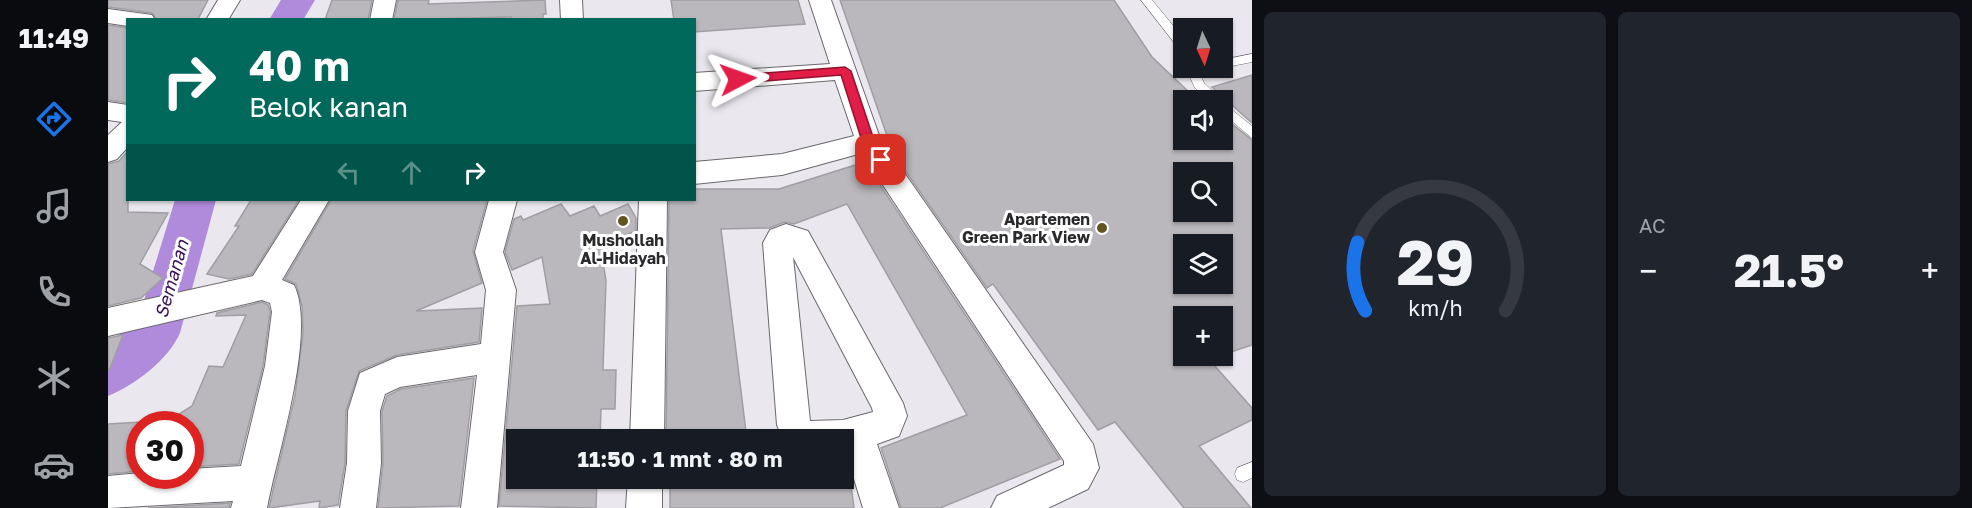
<!DOCTYPE html>
<html lang="id">
<meta charset="utf-8">
<style>
:root{--surface:#171b24;--page:#20242c;--text:#f1f3f6;--muted:#9ea1a6;--line:#363941;--accent:#1a73e8}
body{margin:0;font-family:"Golos Text",sans-serif;background:var(--page);color:var(--text);height:100vh;display:flex;flex-direction:column;font-size:22px;white-space:nowrap}
*{box-sizing:border-box;margin:0}
p{font-size:20px;color:var(--muted)}
.icon{flex:none;width:33px;height:33px;fill:none;stroke:currentColor;stroke-width:2;stroke-linecap:round;stroke-linejoin:round}
.map{position:relative;flex:1;overflow:hidden}
.drawer{display:flex;flex-direction:column;gap:12px;padding:12px;background:#0d0f14;width:720px}
.drawer>*{flex:none}
.banner{position:absolute;left:18px;top:18px;width:570px;height:183px;border-radius:0px;box-shadow:0 2px 4px #0004;background:#00695c;color:#fff;overflow:hidden}
.needle{width:39px;rotate:176deg}
.fabs{position:absolute;left:1065px;top:18px;display:grid;gap:12px}
.fabs a{display:grid;place-items:center;width:60px;height:60px;border-radius:0px;background:var(--surface);box-shadow:0 2px 4px #0004;font-size:30px}
.speed{position:absolute;left:18px;top:411px;display:flex;gap:12px;font-size:30px;font-weight:700;text-align:center}
.speed>*{display:grid;place-content:center;width:78px;height:78px;border-radius:50%;background:var(--surface);box-shadow:0 2px 4px #0004;line-height:1}
.speed .limit{border:9px solid #d22;background:#fff;color:#111}
.pin{position:absolute;display:grid;place-items:center;width:51px;height:51px;color:#fff;margin:-26px;border-radius:12px;box-shadow:0 3px 9px #0006}
.me{position:absolute;width:66px;margin:-33px;rotate:86deg;stroke-linejoin:round;filter:drop-shadow(0 0 4px #0008)}
.turn{display:flex;align-items:center;gap:21px;height:126px;padding:0 24px;font-size:27px}
.turn .icon{width:78px;height:78px;stroke-width:2.5}
.turn b{display:block;font-size:42px;line-height:51px}
.lanes{display:flex;align-items:center;height:57px;padding:0 24px;background:#0003;justify-content:center;gap:30px;direction:ltr}
.lanes .off{opacity:.35}
.big{font-size:45px;font-weight:700;line-height:1.1}
.drawer .tile{flex:1;display:flex;flex-direction:column;justify-content:center;gap:9px;min-width:0;padding:0 21px;border-radius:9px;background:var(--page)}
.drawer .dial{align-items:center;gap:0}
.dial svg{height:156px;overflow:visible;fill:none;stroke:var(--line);stroke-width:7;stroke-linecap:round;text-anchor:middle}
.dial text{fill:var(--text);stroke:none}
.heat{display:flex;justify-content:space-between;align-items:center;font-size:33px;direction:ltr}
.drawer .tiles{flex:1;display:grid;gap:12px;grid-template-columns:repeat(2,1fr)}
.trip{position:absolute;left:398px;top:429px;width:348px;height:60px;border-radius:0px;background:var(--surface);box-shadow:0 2px 4px #0004;font-weight:700;line-height:60px;text-align:center}
main{display:flex;flex:1;min-height:0}
.menu{display:flex;flex-direction:column;width:108px;justify-content:space-around;align-items:center;background:#090b0e;color:var(--muted)}
.menu .icon{width:42px;height:42px}
.menu .current{color:var(--accent)}
.menu b{font-size:27px;color:var(--text)}
.map>svg:first-child{display:block}
.lines{fill:none;stroke-linecap:round;stroke-linejoin:round}
.river{fill:#b08adb;fill-rule:evenodd}
.building{fill:#bab7bd;stroke:#a09ea3;stroke-width:1.5;fill-rule:evenodd}
.lane-casing{stroke:#6a686d;stroke-width:1}
.street-casing{stroke:#6a686d;stroke-width:2}
.lane{fill:#fff;fill-rule:evenodd}
.street{fill:#fff;fill-rule:evenodd}
.route{fill:#e11d48;stroke:#92132f;stroke-width:1.5}
.poi-dot{fill:#625522;stroke:#fff;stroke-width:2}
.labels{text-anchor:middle;stroke-width:6;stroke-linejoin:round;paint-order:stroke}
.poi-label{font-size:16px;font-weight:bold;fill:#2a292b;stroke:#fff;text-anchor:end}
.water-label{font-size:18px;font-style:italic;fill:#380f58;stroke:#fff}
</style>
<main>
<nav class="menu">
<b>11:49</b>
<svg class="icon current" aria-label="directions" viewBox="0 0 24 24"><path d="M12 3l9 9-9 9-9-9zM9 14v-3h6M13 9l2 2-2 2"/></svg>
<svg class="icon" aria-label="music" viewBox="0 0 24 24"><path d="M9 18V5l10-2v13"/><circle cx="6" cy="18" r="3"/><circle cx="16" cy="16" r="3"/></svg>
<svg class="icon" aria-label="phone" viewBox="0 0 24 24"><path d="M5 4h4l2 5-3 2q2 4 5 5l2-3 5 2v4C11 20 4 13 5 4z"/></svg>
<svg class="icon" aria-label="climate" viewBox="0 0 24 24"><path d="M12 3v18M4 7l16 10M4 17L20 7"/></svg>
<svg class="icon" aria-label="car" viewBox="0 0 24 24"><path d="M5 17H2v-5l4-1 3-4h7l3 4 3 1v5h-3M9 17h6M6 11h13"/><circle cx="7" cy="17" r="2"/><circle cx="17" cy="17" r="2"/></svg>
</nav>
<div class="map">
<svg width="1144" height="508" viewBox="0 0 1144 508">
<rect width="100%" height="100%" fill="#eae8ee"/>
<g class="lines">
<g class="river">
<polygon points="173,0 207,0 195,20 161,20"/>
<path d="M67,200H108L72,333C60,360 27,385 0,396V343L30,320Z"/>
</g>
</g>
<g class="building">
<polygon points="0,0 100,0 90,19 70,20 49,20 44,13 0,7"/>
<polygon points="224,0 264,0 260,20 217,20"/>
<polygon points="290,0 321,0 320,4 437,0 438,14 435,14 435,20 403,20 403,17 286,20"/>
<polygon points="563,0 690,0 697,24 586,32 586,20 566,20"/>
<path d="M732,0H1006L1044,57L1083,94L1088,92L1098,100H1076V140H1114V116L1144,140V345L1114,355V316H1076V356H1098L1144,408V420L1091,446L1143,508H1076L1007,422L990,430L885,284L879,288L785,153ZM1076,172H1114V212H1076ZM1076,244H1114V284H1076Z"/>
<polygon points="0,25 20,28 20,103 0,100"/>
<polygon points="1144,75 1144,123 1104,87"/>
<polygon points="20,151 20,212 60,213 32,264 55,278 33,298 0,306 0,164 11,161"/>
<polygon points="757,162 952,459 832,508 793,508 773,448 859,415 739,204 686,224 677,222 661,228 613,229 639,440 558,440 561,200 586,200 586,189 671,189"/>
<polygon points="143,200 191,200 144,274 121,279 99,274 131,226 127,226"/>
<polygon points="223,200 379,200 365,251 374,283 308,311 374,308 371,342 289,355 251,371 238,411 237,463 230,505 211,508 212,501 161,508 187,395 195,333 194,306 188,284 177,279"/>
<polygon points="453,204 462,216 486,206 492,216 520,204 528,218 528,231 497,243 499,250 493,252 498,280 495,370 508,370 507,409 493,409 492,440 408,440 408,478 489,478 488,508 391,506 409,306 442,304 434,257 404,270 397,252 406,219 413,216 415,220"/>
<polygon points="154,302 160,305 162,312 155,366 131,464 82,467 82,424 55,424 84,406 101,366 115,367 138,315 108,316 109,313"/>
<polygon points="15,335 1,371 0,371 0,338"/>
<polygon points="366,378 351,506 270,508 275,463 274,411 279,396 293,389"/>
<polygon points="32,422 32,471 0,474 0,424"/>
<polygon points="562,478 742,478 746,508 562,508"/>
<polygon points="122,503 121,508 40,508"/>
</g>
<g class="lines">
<defs>
<g id="lane">
<polygon points="1033,0 1044,0 1076,39 1076,51 1072,50"/>
<polygon points="1144,54 1144,62 1114,68 1112,68 1114,68 1114,60"/>
<polygon points="1081,68 1105,68 1104,71 1092,74 1096,83 1114,100 1101,100 1087,88 1079,71"/>
<polygon points="1114,102 1144,126 1144,138 1114,113"/>
<polygon points="1144,462 1144,478 1135,482 1129,480 1127,474 1129,468"/>
</g>
<g id="street">
<polygon points="110,0 132,0 120,20 98,20"/>
<polygon points="266,0 288,0 284,20 262,20"/>
<polygon points="452,0 474,0 475,20 453,20"/>
<polygon points="701,0 723,0 772,138 985,444 991,468 980,489 940,508 883,508 889,496 956,465 956,461 754,153 674,175 586,184 586,162 674,154 746,136 727,80 586,91 586,73 722,64"/>
<polygon points="0,9 44,15 47,20 20,20 20,26 0,23"/>
<polygon points="0,102 20,105 20,147 9,159 0,162 0,135 14,122 0,120"/>
<path d="M193,200H221L174,280L186,285C209,333 169,454 159,508H123L125,501L0,508V476L32,473V476H82V469L133,466L157,366L164,312L162,303L154,300L0,336V308L145,276Z"/>
<polygon points="381,200 409,200 395,252 408,290 389,508 353,508 369,375 292,387 277,394 272,411 273,463 268,508 232,508 239,463 240,411 252,373 289,357 373,344 378,290 367,252"/>
<polygon points="531,200 559,200 556,440 522,440"/>
<path d="M678,224L700,231L795,403L799,416L791,436L769,444L791,508H755L738,453H735V440H675L669,425L655,243L662,230ZM685,257L764,408L765,412L735,420L702,421Z"/>
<polygon points="520,478 554,478 554,508 518,508"/>
</g>
</defs>
<use href="#lane" class="lane-casing"/>
<use href="#street" class="street-casing"/>
<use href="#lane" class="lane"/>
<use href="#street" class="street"/>
</g>
<polygon class="route" points="737,67 743,71 766,140 779,160 777,164 769,164 754,141 733,75 630,83 624,79 630,75"/>
<g class="poi-dot">
<circle cx="515" cy="221" r="6"/>
<circle cx="994" cy="228" r="6"/>
</g>
<g class="labels">
<g class="poi-label">
<text x="982" y="225">Apartemen<tspan x="982" dy="18">Green Park View</tspan></text>
<text x="515" y="246" text-anchor="middle">Mushollah<tspan x="515" dy="18">Al-Hidayah</tspan></text>
</g>
<g class="water-label">
<text transform="translate(64 279) rotate(-74)" y="6">Semanan</text>
</g>
</g>
</svg>
<div class="fabs">
<a><svg class="needle" viewBox="-14 -14 28 28"><path d="M0-13l5 13h-10z" fill="#e53935"/><path d="M0 13l5-13h-10z" fill="#9ea1a6"/></svg></a>
<a><svg class="icon" aria-label="sound" viewBox="0 0 24 24"><path d="M4 9h4l5-4v14l-5-4H4zM17 9q2 3 0 6"/></svg></a>
<a><svg class="icon" aria-label="search" viewBox="0 0 24 24"><circle cx="10" cy="10" r="6"/><path d="M15 15l6 6"/></svg></a>
<a><svg class="icon" aria-label="layers" viewBox="0 0 24 24"><path d="M12 4l9 5-9 5-9-5zM3 14l9 5 9-5"/></svg></a>
<a>+</a>
</div>
<div class="speed"><div class="limit">30</div></div>
<div class="pin" style="left:773px;top:160px;background:#d93025"><svg class="icon" aria-label="arrive" viewBox="0 0 24 24"><path d="M6 21V4h12l-3 4 3 4H6"/></svg></div>
<svg class="me" style="left:630px;top:79px" viewBox="-20 -20 40 40"><path d="M0-17L14 15 0 8-14 15z" fill="#e11d48" stroke="#fff" stroke-width="4"/></svg>
<div class="trip">11:50 · 1 mnt · 80 m</div>
<div class="banner">
<div class="turn"><svg class="icon" aria-label="right" viewBox="0 0 24 24"><path d="M7 20v-9h11M14 6l5 5-5 5"/></svg><div><b>40 m</b>Belok kanan</div></div>
<div class="lanes"><svg class="icon off" aria-label="left" viewBox="0 0 24 24"><path d="M17 20v-9H6M10 6l-5 5 5 5"/></svg><svg class="icon off" aria-label="ahead" viewBox="0 0 24 24"><path d="M12 20V5M6 11l6-6 6 6"/></svg><svg class="icon" aria-label="right" viewBox="0 0 24 24"><path d="M7 20v-9h11M14 6l5 5-5 5"/></svg></div>
</div>
</div>
<section class="drawer">
<div class="tiles">
<div class="tile dial"><svg viewBox="0 0 100 80">
<path d="M14 69A42 42 0 1 1 86 69"/>
<path d="M14 69A42 42 0 0 1 10 34" stroke="#1a73e8"/>
<text x="50" y="56" font-size="32" font-weight="700">29</text>
<text x="50" y="72" font-size="11">km/h</text>
</svg></div>
<div class="tile"><p>AC</p>
<div class="heat"><a>−</a><b class="big">21.5°</b><a>+</a></div>
</div>
</div>
</section>
</main>
